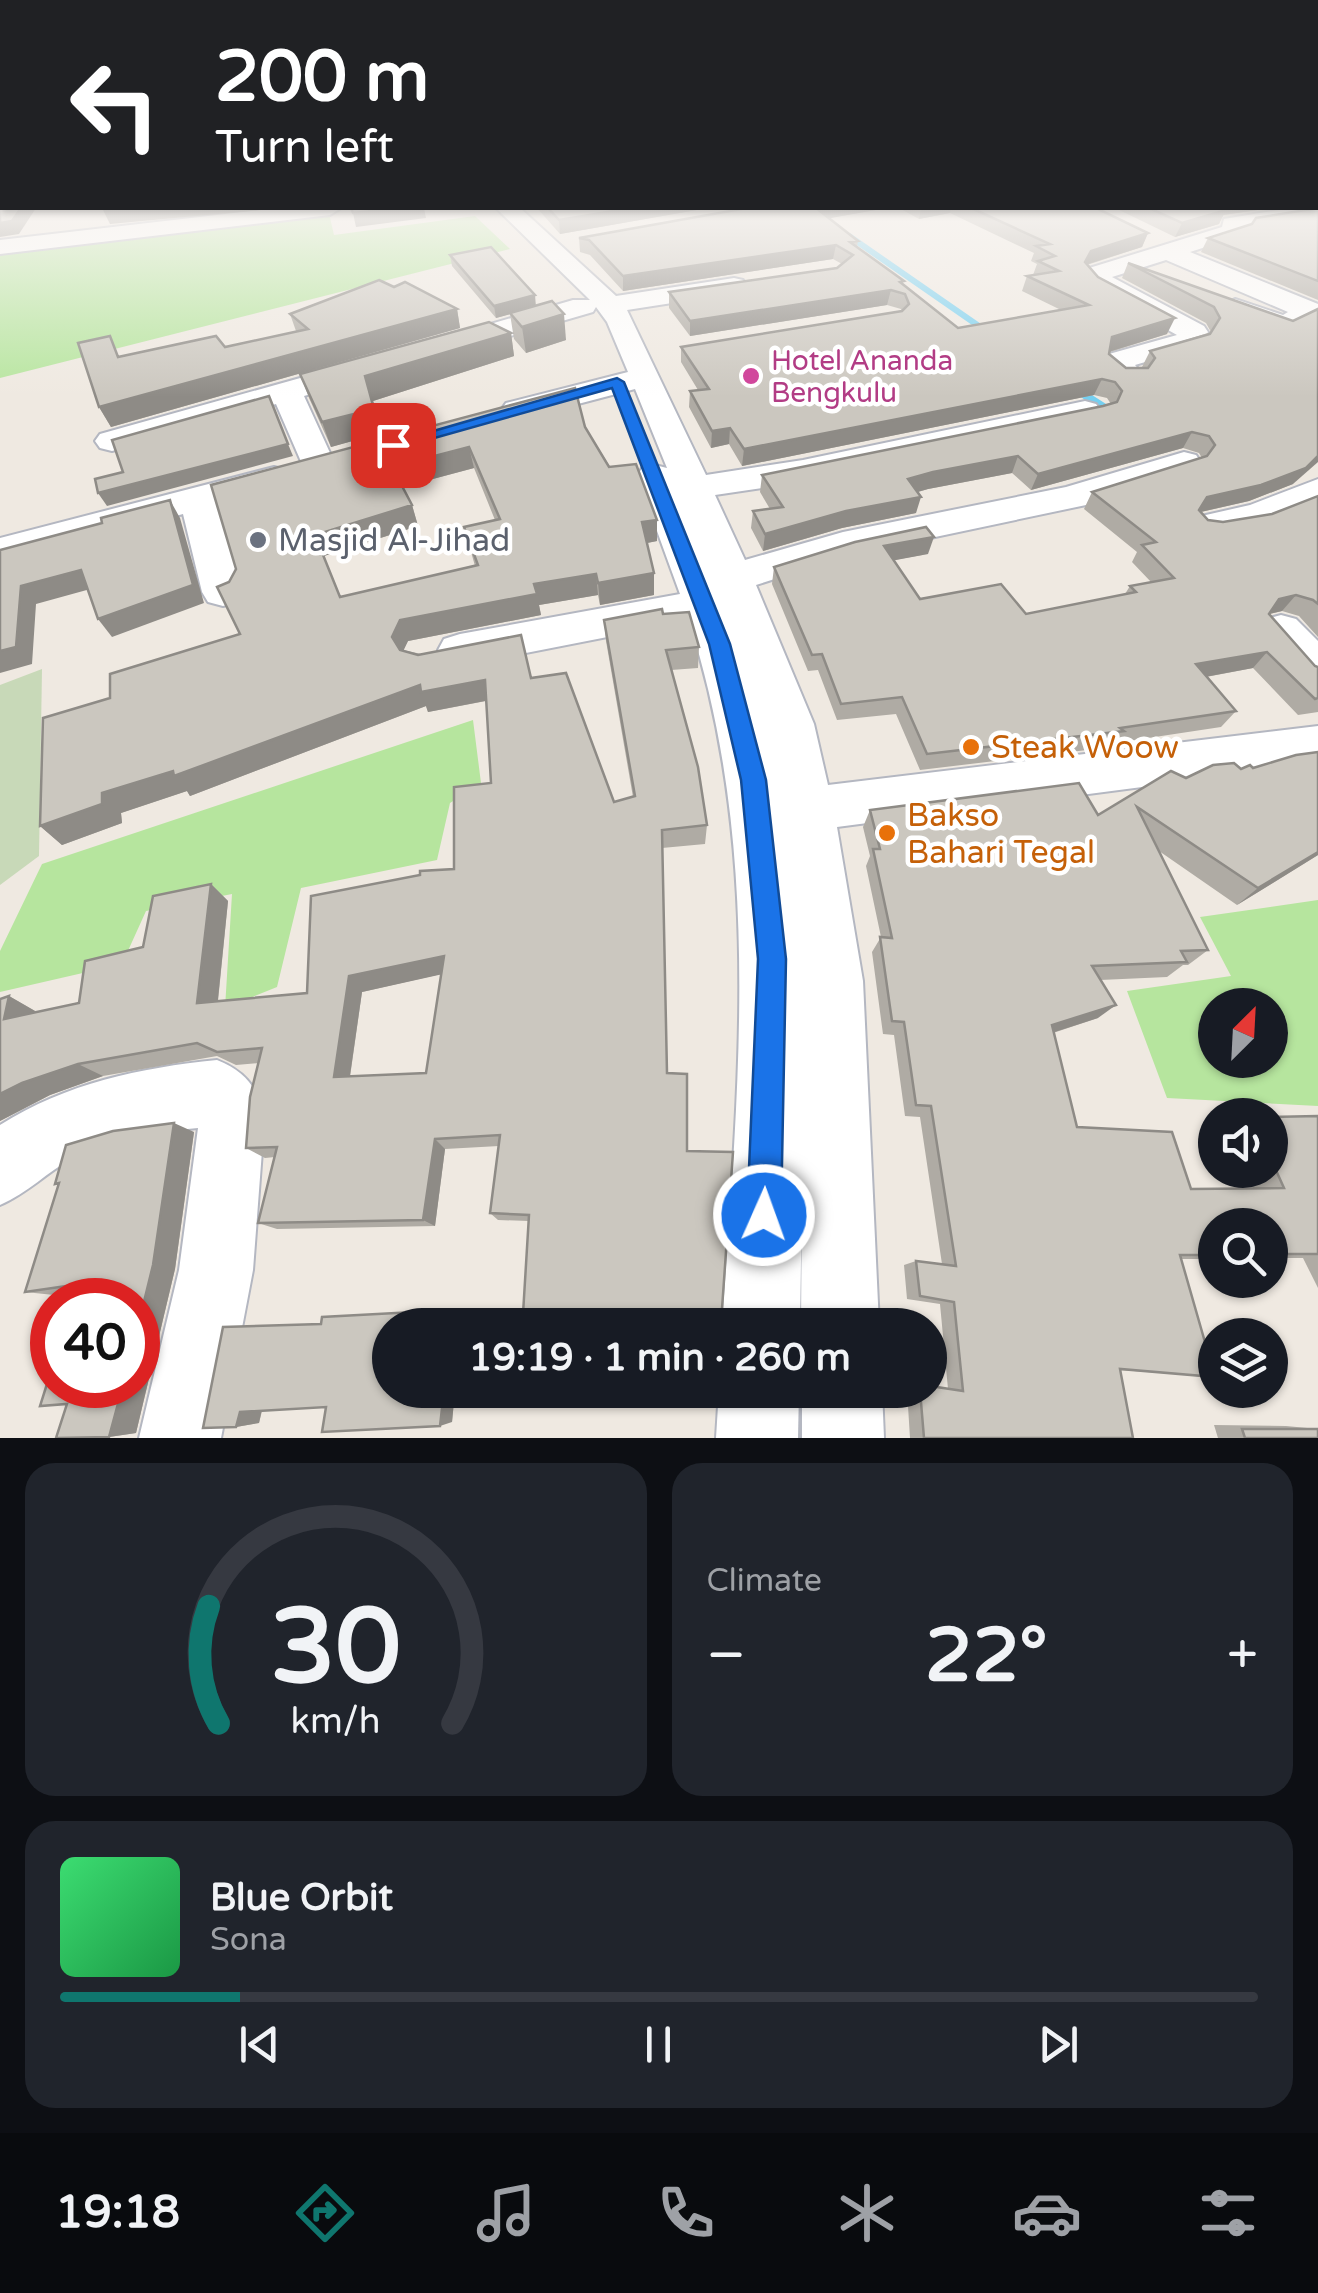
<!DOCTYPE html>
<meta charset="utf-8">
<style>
:root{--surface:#171b24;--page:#20242c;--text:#f1f3f6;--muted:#9ea1a6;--line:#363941;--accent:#0f766e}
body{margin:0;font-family:"Varela Round",sans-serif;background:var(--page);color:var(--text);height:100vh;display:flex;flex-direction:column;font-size:38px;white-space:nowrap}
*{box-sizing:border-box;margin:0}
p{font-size:32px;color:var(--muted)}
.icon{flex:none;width:55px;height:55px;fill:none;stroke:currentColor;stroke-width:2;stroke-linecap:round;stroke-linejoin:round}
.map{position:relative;height:1438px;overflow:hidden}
.panel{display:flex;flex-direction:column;gap:25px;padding:25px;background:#0d0f14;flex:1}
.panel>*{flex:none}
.banner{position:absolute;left:0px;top:0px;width:1320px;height:210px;box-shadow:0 2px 8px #0004;background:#202124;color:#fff;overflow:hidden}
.needle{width:65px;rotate:24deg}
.fabs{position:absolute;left:1198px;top:988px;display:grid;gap:20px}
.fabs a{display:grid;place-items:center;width:90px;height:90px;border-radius:50%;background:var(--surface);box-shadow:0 2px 8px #0004;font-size:50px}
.speed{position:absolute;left:30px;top:1278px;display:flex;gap:20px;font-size:50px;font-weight:700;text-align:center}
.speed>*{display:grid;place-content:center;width:130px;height:130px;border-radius:50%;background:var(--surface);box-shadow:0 2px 8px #0004;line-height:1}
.speed .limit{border:15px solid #d22;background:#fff;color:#111}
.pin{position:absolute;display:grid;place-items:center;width:85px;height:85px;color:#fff;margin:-42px;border-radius:20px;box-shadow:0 5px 15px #0006}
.me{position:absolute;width:110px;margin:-55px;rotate:2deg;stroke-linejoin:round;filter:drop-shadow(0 0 8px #0008)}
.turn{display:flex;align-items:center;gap:35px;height:210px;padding:0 50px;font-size:45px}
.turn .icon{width:130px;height:130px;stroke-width:2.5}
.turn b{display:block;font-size:70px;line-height:85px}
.big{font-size:75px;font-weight:700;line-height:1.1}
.panel .tile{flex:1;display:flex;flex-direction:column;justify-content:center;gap:15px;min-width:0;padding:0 35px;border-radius:30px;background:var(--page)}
.panel .dial{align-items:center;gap:0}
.dial svg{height:260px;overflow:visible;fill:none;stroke:var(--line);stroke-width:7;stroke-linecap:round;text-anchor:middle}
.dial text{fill:var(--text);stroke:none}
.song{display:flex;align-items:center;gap:30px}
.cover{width:120px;height:120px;border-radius:15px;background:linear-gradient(135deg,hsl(140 70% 55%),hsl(140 70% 35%))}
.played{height:10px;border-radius:5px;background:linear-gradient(90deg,var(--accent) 15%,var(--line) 15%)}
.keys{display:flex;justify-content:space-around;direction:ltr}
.heat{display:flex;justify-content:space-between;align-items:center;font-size:55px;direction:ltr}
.panel .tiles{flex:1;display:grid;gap:25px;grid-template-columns:1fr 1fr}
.tile:last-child{grid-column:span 2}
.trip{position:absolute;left:372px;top:1308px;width:575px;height:100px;border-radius:50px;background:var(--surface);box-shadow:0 2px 8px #0004;font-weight:700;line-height:100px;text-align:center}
.tab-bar{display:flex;height:160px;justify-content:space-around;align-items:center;background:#090b0e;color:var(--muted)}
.tab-bar .icon{width:70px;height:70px}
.tab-bar .current{color:var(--accent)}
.tab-bar b{font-size:45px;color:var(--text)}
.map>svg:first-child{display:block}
.green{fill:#b6e59e;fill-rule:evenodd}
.cemetery{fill:#c8d9b8}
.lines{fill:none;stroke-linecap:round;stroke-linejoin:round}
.stream-far1{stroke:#75cff0;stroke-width:6}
.stream{stroke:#75cff0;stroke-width:8}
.minor-casing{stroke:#b4b7c1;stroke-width:4}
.minor{fill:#fff;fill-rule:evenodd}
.wall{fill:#afaba4;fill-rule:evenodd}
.shaded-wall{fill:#8e8b86}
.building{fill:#cbc7bf;stroke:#8e8b86;stroke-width:2.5;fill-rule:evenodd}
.route{fill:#1a73e8;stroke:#114b97;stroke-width:2.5}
.hotel-dot{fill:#d1479c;stroke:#fff;stroke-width:4}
.worship-dot{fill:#6b7280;stroke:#fff;stroke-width:4}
.food-dot{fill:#e8710a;stroke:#fff;stroke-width:4}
.labels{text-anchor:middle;stroke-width:9;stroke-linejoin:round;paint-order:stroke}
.far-hotel-label{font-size:28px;fill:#b23c85;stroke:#fff;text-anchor:start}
.worship-label{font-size:32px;fill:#5b616d;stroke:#fff;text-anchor:start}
.food-label{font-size:32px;fill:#c56008;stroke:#fff;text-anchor:start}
</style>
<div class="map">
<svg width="1318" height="1438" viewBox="0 0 1318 1438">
<rect width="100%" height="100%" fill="#efe9e1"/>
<g class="green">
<polygon points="328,209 334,235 475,216 510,249 0,378 0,250"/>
<polygon points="473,720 481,783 450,803 437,860 301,888 277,987 225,1008 232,894 146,911 122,964 0,992 0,951 42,864"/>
<path d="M1318,900V1106L1167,1098L1127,991L1231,976L1200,917ZM1215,1005H1270V1060H1215Z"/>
</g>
<polygon class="cemetery" points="42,669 39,856 0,885 0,685"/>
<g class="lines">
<polyline class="stream-far1" points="849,236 986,331"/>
<polyline class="stream" points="1077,390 1116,415"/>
<defs>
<g id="minor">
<path d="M1318,203V217L1246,229L1243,235L1190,252L1318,304V318L1285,333L1225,313L1221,307L1235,299L1283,315L1288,312L1166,260L1112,277L1204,326L1208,332L1200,346L1135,365L1143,374L1139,380C1124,384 1114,381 1105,368L1109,354L1177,335L1094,289L1082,274L1086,269L1222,227L1224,219L1291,208H1318Z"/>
<polygon points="277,208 341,208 330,215 0,254 0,240"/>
<path d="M496,208H520L616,296L734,278L743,280L747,286L743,292L627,310L706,475L803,460L1085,401L1096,404L1101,411L1096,418L1085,421L803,482L715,495L745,560L843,532L1066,487L1184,452L1196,455L1201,462L1196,469L1086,505L850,555L756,585L814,724L828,785L1318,726V764L837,827L863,981L879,1325H801L802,1195L800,1325H722C738,1088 763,851 689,621L460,666L444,661L438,650L444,639L460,634L680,594L637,476L642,468L655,465L667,468L635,389L517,420L506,417L501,410L506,403L628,372L607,322L596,307L593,312L442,356L432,353L427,347L432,341L573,300H590Z"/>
<polygon points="368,359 379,362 383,368 379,374 304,396 336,466 330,473 318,477 306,473 276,404 112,451 100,448 95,441 100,434"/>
<polygon points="274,467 287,470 292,478 287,486 217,504 244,592 238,602 223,606 208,602 202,592 183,514 0,564 0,538"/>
<path d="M1318,479V503C1283,518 1234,543 1197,533L1191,525L1197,517L1250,505Z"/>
<polygon points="1281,615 1296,619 1318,641 1318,685 1302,680 1259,630 1266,619"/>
<path d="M217,1060C244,1071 254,1084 265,1111L253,1270L221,1438H139L179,1270L198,1128C157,1132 110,1137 74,1157C47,1172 28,1193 0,1205V1125C67,1083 139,1068 217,1060Z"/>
<polygon points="719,1390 799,1390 798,1438 716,1438"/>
<polygon points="802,1390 882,1390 884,1438 802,1438"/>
</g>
</defs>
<use href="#minor" class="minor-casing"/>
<use href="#minor" class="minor"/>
</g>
<g class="wall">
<polygon points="537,208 708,208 560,234"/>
<polygon points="747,208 887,208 829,218 858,241 857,247 958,328 1061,310 1022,291 1027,276 1033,275 1037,264 1031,261 1034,253 950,213 919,219 899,208 1096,208 1148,233 1142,247 1087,265 1098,277 1167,334 1110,352 1109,354 1126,368 1142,367 1150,351 1211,332 1206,323 1122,278 1128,263 1293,321 1293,484 1249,501 1201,512 1208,520 1223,522 1272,514 1318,496 1318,637 1299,616 1282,611 1270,614 1315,666 1318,667 1318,712 1298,715 1253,668 1206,677 1236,711 1221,727 1115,743 1112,747 920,770 896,714 837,720 818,670 808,671 772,584 774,567 928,554 894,560 920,599 1026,614 1125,594 1130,586 1151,582 1132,562 1137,552 1084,509 1092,492 1202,458 1199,453 1183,448 1031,490 1012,473 928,489 918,492 916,513 842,528 763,551 751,528 753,511 770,509 760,492 762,475 1111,404 1107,398 1094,395 742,466 729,444 711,448 689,407 690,391 698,390 681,362 681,347 902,311 901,309 887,305 690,336 669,308 669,292 837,268 842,264 833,259 623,291 590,255 580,252 579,238"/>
<polygon points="1115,208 1271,208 1223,215 1219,224 1175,237"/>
<polygon points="1318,208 1318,300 1201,252 1208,238"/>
<polygon points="450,255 536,306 566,340 526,353 514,339 510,314 496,318 452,266"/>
<polygon points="394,287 457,309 460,328 111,427 99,407 121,357 225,347 296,331 290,314"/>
<polygon points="511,333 514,356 373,401 381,433 331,447 309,398 300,374"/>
<path d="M585,427L657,541L647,543L654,573V595L600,605L598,595L539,605L541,615L408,641L403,650L531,678L614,802L633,797L606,641L604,620L663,614L699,647L698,668L671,670L707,825L705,844L662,848L667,1073L687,1151L455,1391L452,1422L326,1407L262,1411L259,1423L236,1427L321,1324L451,1310L462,1312L461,1316L523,1314L529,1221L498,1220L490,1213L499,1146L445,1149L435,1226L277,1229L258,1223L275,1157L265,1158L246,1148L259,1063L236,1065L217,1056L103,1076L50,1095L0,1121V999L9,996L35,1011V1013L79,1003L211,884L228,901L218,1001L307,993L454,869L491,783L486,701L428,712L426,706L190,796L187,791L121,813L122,823L62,845L40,826L110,698L240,634L229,582L236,569L211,485ZM474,468L495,520L464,527L475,566L340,597L324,556L418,526L412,505L403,487ZM441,974L426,1073L350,1077L362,992Z"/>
<polygon points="1171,771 1318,855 1237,905 1159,851 1208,950 1188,965 1183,965 1167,977 1100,980 1098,1018 1053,1033 1077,1127 1191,1189 1253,1188 1246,1170 1270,1170 1270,1117 1318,1116 1318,1288 1303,1258 1270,1258 1270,1225 1215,1225 1215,1259 1181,1259 1215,1377 1120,1370 1133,1438 910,1438 907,1390 948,1389 940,1304 907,1299 904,1265 916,1261 942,1264 920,1117 905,1116 894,1035 883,1034 872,952 881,937 866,866 870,856 863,827 870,810 1098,815"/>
<polygon points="194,1132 175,1269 136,1433 109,1437 67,1404 78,1292 54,1295 25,1292 58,1185 55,1184"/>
<polygon points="1214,1425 1286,1426 1318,1429 1318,1438 1218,1438"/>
</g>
<g class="shaded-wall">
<polygon points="21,208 36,208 19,234 0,237 0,223"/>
<polygon points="127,208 283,208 110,224 103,210"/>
<polygon points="399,208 424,208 426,218 356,227 353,213"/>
<polygon points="631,208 708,208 560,234 559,220"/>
<polygon points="816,208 887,208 814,221"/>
<polygon points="921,208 951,208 950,213 919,219"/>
<polygon points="1227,208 1271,208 1223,215"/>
<polygon points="1226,210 1219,224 1175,237 1182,223"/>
<polygon points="1148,233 1142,247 1085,265 1085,262 1091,251"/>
<polygon points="836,245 833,259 623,291 623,276"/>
<polygon points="891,290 887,305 690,336 690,321"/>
<polygon points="535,295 536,307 496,318 494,306"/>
<polygon points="457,309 460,328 111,427 99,407"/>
<polygon points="564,314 566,340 526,353 522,327"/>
<polygon points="1175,318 1167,334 1105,353 1112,337"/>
<polygon points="511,333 514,356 373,401 381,433 331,447 322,422 365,376"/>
<polygon points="1102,379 1094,395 742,466 744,449"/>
<polygon points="730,428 729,444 711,448 712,431"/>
<polygon points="1192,432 1183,448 1031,490 1038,474"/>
<polygon points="288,444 293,456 107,506 98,493"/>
<polygon points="469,447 474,468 399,488 392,467"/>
<polygon points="1018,456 1012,473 928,489 903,496 908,479 933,472"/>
<polygon points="1318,456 1318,462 1293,484 1249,501 1196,513 1207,497"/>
<polygon points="921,497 916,513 842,528 763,551 765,534 846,511"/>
<polygon points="170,500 180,518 204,603 112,637 98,619"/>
<polygon points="412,505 418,526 324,556 315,535"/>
<polygon points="657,520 657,541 642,544 642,522"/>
<polygon points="934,537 928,554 880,563 884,546"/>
<polygon points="81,570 94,588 36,604 32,664 0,673 0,651 21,586"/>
<polygon points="654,573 654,595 600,605 598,583"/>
<polygon points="596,574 598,595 539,605 541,615 408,641 400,658 392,637 400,620 534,584"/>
<polygon points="1296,595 1282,611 1265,615 1279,599"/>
<polygon points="1267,652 1253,668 1183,681 1196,664"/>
<polygon points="485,680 490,700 428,712 426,706 190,796 187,791 121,813 122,823 62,845 40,826 102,793 420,685"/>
<polygon points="1318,852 1318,855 1237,905 1258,888"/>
<polygon points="211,884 228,901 216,1018 197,1003"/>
<polygon points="444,956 452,972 362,992 348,1089 334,1077 349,976"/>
<polygon points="9,996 35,1011 31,1033 4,1019"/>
<polygon points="1116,1005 1098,1018 1036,1038 1052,1025"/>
<polygon points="78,1064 103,1076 50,1095 0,1121 0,1094 22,1083"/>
<polygon points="174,1123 194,1132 175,1269 136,1433 109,1437 123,1385 138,1385 138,1326"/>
<polygon points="435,1139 445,1149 435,1226 423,1220"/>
<polygon points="451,1310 462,1312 461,1318 451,1316"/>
<polygon points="455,1390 452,1422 440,1426 444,1391"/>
<polygon points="262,1409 259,1423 236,1427 240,1412"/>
</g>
<g class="building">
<polygon points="0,196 2,196 2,208 21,208 12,221 0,223"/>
<polygon points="351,208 399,208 353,213"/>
<polygon points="548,208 631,208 559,220"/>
<polygon points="747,208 816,208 858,241 850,242 904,281 900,282 958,328 1089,305 1027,276 1059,271 1038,261 1055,256 1036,246 1050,244 971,208 1096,208 1148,233 1091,251 1085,262 1098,277 1175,318 1112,337 1109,354 1126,368 1148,368 1155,358 1150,351 1210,334 1220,318 1214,307 1128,263 1293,321 1318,309 1318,456 1306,468 1261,485 1207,497 1199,510 1208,520 1223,522 1272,514 1318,496 1318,604 1313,600 1296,595 1279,599 1269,614 1315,666 1318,667 1318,698 1315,699 1267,652 1196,664 1236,711 1120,728 1124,731 927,754 902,697 841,704 822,654 812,655 774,567 855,542 926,527 934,537 884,546 920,599 1001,584 1026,614 1136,592 1130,586 1174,578 1142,545 1156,542 1092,492 1207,456 1215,445 1209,436 1192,432 1038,474 1018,456 933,472 908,479 921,497 846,511 765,534 753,511 783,507 762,475 1103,406 1117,402 1122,391 1115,382 1102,379 744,449 730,428 712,431 690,391 709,389 681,347 902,311 909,304 905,294 891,290 690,321 669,292 837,268 853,255 836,245 623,276 589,240 579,238"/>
<polygon points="1149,208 1227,208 1226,210 1182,223"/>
<polygon points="1318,208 1318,281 1208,238 1252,224 1256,218"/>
<polygon points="491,247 535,295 494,306 450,255"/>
<polygon points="379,280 394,287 405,282 457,309 99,407 78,343 110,336 118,357 216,336 225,347 308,329 290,314"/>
<polygon points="552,301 564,314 522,327 510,313"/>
<polygon points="489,322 511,333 365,376 374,409 322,422 300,374"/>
<path d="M575,388L585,427L609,467L636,464L657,520L642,522L654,573L598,583L596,574L534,584L537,594L400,620L392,637L400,650L418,655L521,635L531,678L566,673L614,802L635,796L604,620L662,609L663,614L689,612L699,647L666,650L698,767L707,825L662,830L667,1073L687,1074V1151L733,1152L721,1323L723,1325H390V1390H505L444,1391L440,1426L322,1432L326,1407L240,1412L236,1427L203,1428L223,1327L321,1324L322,1317L451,1310V1316L523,1314L529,1215L490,1213L500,1135L435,1139L423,1220L258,1223L277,1147L246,1148L250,1097L262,1048L217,1052L197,1043L78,1064L22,1083L0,1094V999L9,996L4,1019L79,1003L85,961L143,947L153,896L211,884L197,1003L307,993L311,896L420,875V871L454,869V787L491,783L485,680L421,692L420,685L174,776L173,771L102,793V804L40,826L43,718L110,698V674L240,634L217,587L229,582L236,569L211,485ZM469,447L500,519L464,527L478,565L340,597L315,535L412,505L392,467ZM444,956L426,1073L334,1077L349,976Z"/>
<polygon points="269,396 288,444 98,493 95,479 123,472 112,440"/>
<polygon points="170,500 193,585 98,619 81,570 21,586 16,647 0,651 0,550 102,523 101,518"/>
<polygon points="1318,752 1318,852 1258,888 1137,807 1208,950 1181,951 1187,962 1092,966 1116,1005 1052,1025 1077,1127 1172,1132 1191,1189 1284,1188 1270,1157 1270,1117 1318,1116 1318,1254 1270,1254 1270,1225 1215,1225 1215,1255 1180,1255 1215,1377 1120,1369 1133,1438 924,1438 920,1390 930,1390 930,1386 963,1391 954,1302 920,1296 916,1261 956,1266 931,1106 916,1105 904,1022 892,1021 880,937 892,938 873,849 880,849 870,810 1079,783 1098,815 1171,771 1186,778 1213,765 1234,763 1241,769 1250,765 1253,768 1296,755"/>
<polygon points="174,1123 153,1265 138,1326 138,1300 75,1300 80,1284 25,1292 59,1183 55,1184 66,1145 113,1131"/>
<polygon points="52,1368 52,1385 123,1385 109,1437 56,1438 67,1404 40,1406"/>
<polygon points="686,1390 720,1390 718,1401 686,1399"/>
<polygon points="1242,1429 1318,1429 1318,1438 1245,1438"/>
</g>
<linearGradient id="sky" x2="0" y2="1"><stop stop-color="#7abfeb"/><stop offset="0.49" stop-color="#f8f5f2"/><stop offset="1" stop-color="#f8f5f2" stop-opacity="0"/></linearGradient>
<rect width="1318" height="397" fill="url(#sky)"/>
<polygon class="route" points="617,378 624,382 730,644 766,780 786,959 781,1215 776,1227 764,1232 752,1227 747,1215 758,959 741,780 709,644 612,388 399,448 385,445"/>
<circle class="hotel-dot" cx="751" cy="376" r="10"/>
<circle class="worship-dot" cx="258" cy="540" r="10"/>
<g class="food-dot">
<circle cx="971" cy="747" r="10"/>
<circle cx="887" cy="833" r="10"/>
</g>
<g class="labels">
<g class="far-hotel-label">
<text x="771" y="370">Hotel Ananda<tspan x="771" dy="32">Bengkulu</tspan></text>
</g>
<g class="worship-label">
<text x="278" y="551">Masjid Al-Jihad</text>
</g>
<g class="food-label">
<text x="991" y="758">Steak Woow</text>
<text x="907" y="826">Bakso<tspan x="907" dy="37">Bahari Tegal</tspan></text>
</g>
</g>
</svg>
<div class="fabs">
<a><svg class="needle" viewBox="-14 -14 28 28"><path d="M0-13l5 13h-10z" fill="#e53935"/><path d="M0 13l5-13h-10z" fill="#9ea1a6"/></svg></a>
<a><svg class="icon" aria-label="sound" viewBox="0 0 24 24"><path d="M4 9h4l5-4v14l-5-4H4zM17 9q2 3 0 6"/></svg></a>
<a><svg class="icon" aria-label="search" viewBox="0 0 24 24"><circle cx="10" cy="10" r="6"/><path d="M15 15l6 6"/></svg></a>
<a><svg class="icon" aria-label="layers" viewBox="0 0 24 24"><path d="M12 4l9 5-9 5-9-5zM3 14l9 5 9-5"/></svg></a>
</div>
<div class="speed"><div class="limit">40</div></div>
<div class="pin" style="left:393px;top:445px;background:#d93025"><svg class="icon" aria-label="arrive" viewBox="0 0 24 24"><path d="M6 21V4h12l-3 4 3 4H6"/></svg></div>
<svg class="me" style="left:764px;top:1215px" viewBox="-20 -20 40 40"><circle r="17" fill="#1a73e8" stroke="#fff" stroke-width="3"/><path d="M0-11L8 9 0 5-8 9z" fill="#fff"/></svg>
<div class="trip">19:19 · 1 min · 260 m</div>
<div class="banner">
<div class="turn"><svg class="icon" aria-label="left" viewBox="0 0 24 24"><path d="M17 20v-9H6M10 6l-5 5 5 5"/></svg><div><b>200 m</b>Turn left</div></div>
</div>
</div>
<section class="panel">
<div class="tiles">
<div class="tile dial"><svg viewBox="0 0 100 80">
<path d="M14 69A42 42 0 1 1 86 69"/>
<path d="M14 69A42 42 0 0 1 11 33" stroke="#0f766e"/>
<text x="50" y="56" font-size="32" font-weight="700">30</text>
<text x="50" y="72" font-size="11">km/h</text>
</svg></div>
<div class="tile"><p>Climate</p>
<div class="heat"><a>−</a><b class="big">22°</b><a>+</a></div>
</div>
<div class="tile">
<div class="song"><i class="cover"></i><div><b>Blue Orbit</b><p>Sona</p></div></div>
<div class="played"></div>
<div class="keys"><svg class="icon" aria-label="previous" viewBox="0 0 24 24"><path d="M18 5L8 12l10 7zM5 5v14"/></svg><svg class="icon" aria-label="pause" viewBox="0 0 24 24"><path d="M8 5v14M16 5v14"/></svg><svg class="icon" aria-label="next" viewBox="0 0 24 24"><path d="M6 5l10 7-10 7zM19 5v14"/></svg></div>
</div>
</div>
</section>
<nav class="tab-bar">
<b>19:18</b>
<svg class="icon current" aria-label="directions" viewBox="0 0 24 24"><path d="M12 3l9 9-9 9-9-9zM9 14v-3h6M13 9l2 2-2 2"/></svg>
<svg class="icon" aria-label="music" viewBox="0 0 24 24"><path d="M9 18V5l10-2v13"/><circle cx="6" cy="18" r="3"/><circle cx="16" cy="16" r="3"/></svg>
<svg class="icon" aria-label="phone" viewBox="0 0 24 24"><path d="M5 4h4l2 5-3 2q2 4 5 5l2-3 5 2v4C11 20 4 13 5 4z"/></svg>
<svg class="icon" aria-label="climate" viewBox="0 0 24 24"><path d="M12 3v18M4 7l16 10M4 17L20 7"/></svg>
<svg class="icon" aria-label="car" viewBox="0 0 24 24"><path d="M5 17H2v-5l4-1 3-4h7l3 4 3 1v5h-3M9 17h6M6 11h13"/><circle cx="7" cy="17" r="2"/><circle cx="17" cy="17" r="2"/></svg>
<svg class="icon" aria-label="filters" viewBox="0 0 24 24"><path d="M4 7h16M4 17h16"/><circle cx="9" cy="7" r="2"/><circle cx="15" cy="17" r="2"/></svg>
</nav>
